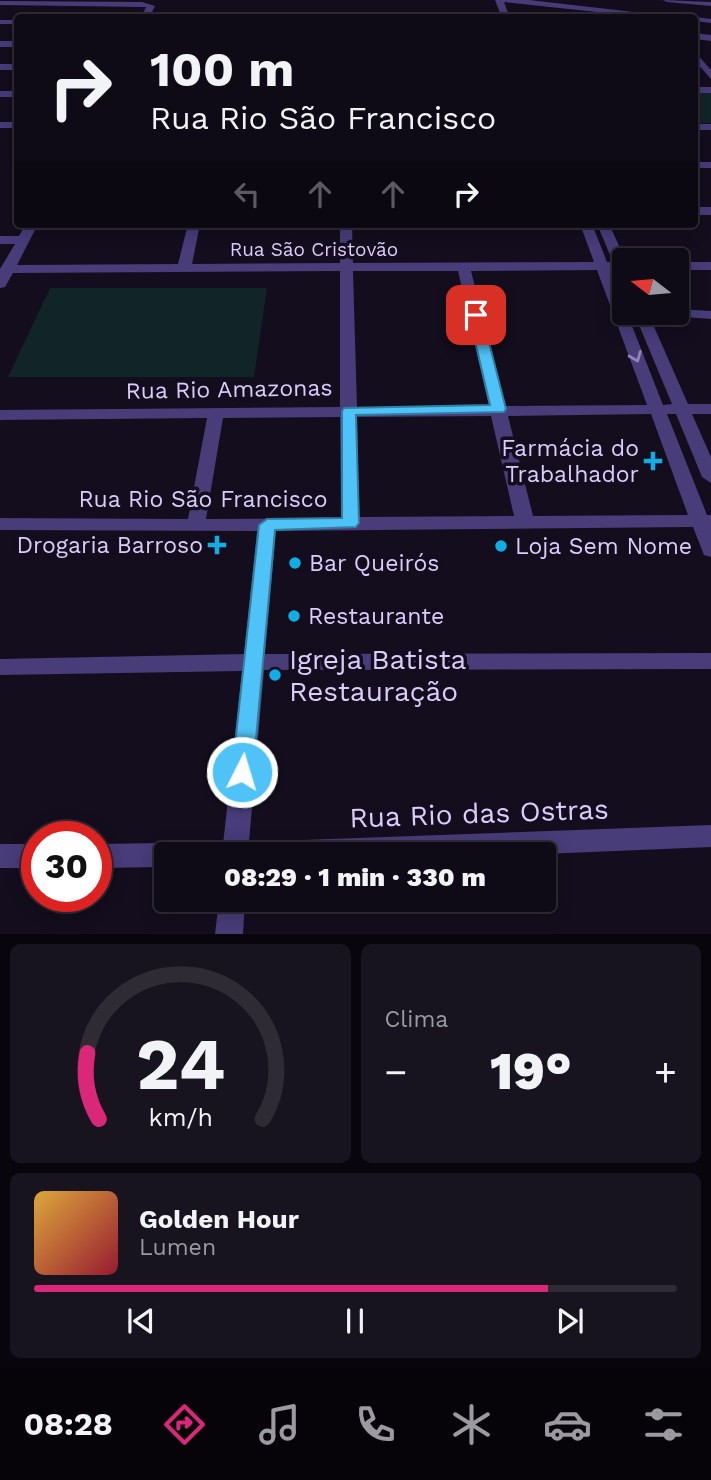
<!DOCTYPE html>
<html lang="pt">
<meta charset="utf-8">
<style>
:root{--surface:#0e0a16;--page:#17131f;--text:#f1f3f6;--muted:#9b9aa1;--line:#2e2b35;--accent:#db2777}
body{margin:0;font-family:"Work Sans",sans-serif;background:var(--page);color:var(--text);height:100vh;display:flex;flex-direction:column;font-size:26px;white-space:nowrap}
*{box-sizing:border-box;margin:0}
p{font-size:23px;color:var(--muted)}
.icon{flex:none;width:38px;height:38px;fill:none;stroke:currentColor;stroke-width:2;stroke-linecap:round;stroke-linejoin:round}
.map{position:relative;height:934px;overflow:hidden}
.panel{display:flex;flex-direction:column;gap:10px;padding:10px;background:#08060c;flex:1}
.panel>*{flex:none}
.guide{position:absolute;left:14px;top:14px;width:684px;height:214px;border-radius:7px;box-shadow:0 4px 18px #0003,0 0 0 2px var(--line);background:#0e0a16;color:var(--text);overflow:hidden}
.needle{width:46px;rotate:286deg}
.buttons{position:absolute;left:612px;top:248px;display:grid;gap:14px}
.buttons a{display:grid;place-items:center;width:77px;height:77px;border-radius:7px;background:var(--surface);box-shadow:0 4px 18px #0003,0 0 0 2px var(--line);font-size:35px}
.speed{position:absolute;left:21px;top:821px;display:flex;gap:14px;font-size:35px;font-weight:700;text-align:center}
.speed>*{display:grid;place-content:center;width:91px;height:91px;border-radius:50%;background:var(--surface);box-shadow:0 4px 18px #0003,0 0 0 2px var(--line);line-height:1}
.speed .limit{border:10px solid #d22;background:#fff;color:#111}
.pin{position:absolute;display:grid;place-items:center;width:60px;height:60px;color:#fff;margin:-30px;border-radius:14px;box-shadow:0 4px 10px #0006}
.me{position:absolute;width:77px;margin:-38px;rotate:5deg;stroke-linejoin:round;filter:drop-shadow(0 0 5px #0008)}
.turn{display:flex;align-items:center;gap:24px;height:147px;padding:0 21px;font-size:32px}
.turn .icon{width:91px;height:91px;stroke-width:2.5}
.turn b{display:block;font-size:49px;line-height:60px}
.lanes{display:flex;align-items:center;height:66px;padding:0 21px;background:#0003;justify-content:center;gap:35px;direction:ltr}
.lanes .off{opacity:.35}
.big{font-size:52px;font-weight:800;line-height:1.1}
.panel .tile{flex:1;display:flex;flex-direction:column;justify-content:center;gap:10px;min-width:0;padding:0 24px;border-radius:10px;background:var(--page)}
.panel .dial{align-items:center;gap:0}
.dial svg{height:182px;overflow:visible;fill:none;stroke:var(--line);stroke-width:7;stroke-linecap:round;text-anchor:middle}
.dial text{fill:var(--text);stroke:none}
.song{display:flex;align-items:center;gap:21px}
.cover{width:84px;height:84px;border-radius:10px;background:linear-gradient(135deg,hsl(40 70% 55%),hsl(350 70% 35%))}
.played{height:7px;border-radius:4px;background:linear-gradient(90deg,var(--accent) 80%,var(--line) 80%)}
.keys{display:flex;justify-content:space-around;direction:ltr}
.heat{display:flex;justify-content:space-between;align-items:center;font-size:38px;direction:ltr}
.panel .tiles{flex:1;display:grid;gap:10px;grid-template-columns:1fr 1fr}
.tile:last-child{grid-column:span 2}
.trip{position:absolute;left:154px;top:842px;width:402px;height:70px;border-radius:7px;background:var(--surface);box-shadow:0 4px 18px #0003,0 0 0 2px var(--line);font-weight:800;line-height:70px;text-align:center}
.dock{display:flex;height:112px;justify-content:space-around;align-items:center;background:#060409;color:var(--muted)}
.dock .icon{width:49px;height:49px}
.dock .active{color:var(--accent)}
.dock b{font-size:32px;color:var(--text)}
.map>svg:first-child{display:block}
.green{fill:#112427}
.lines{fill:none;stroke-linecap:round;stroke-linejoin:round}
.street{fill:#483c79;fill-rule:evenodd}
.oneway{stroke:#9184ba}
.route{fill:#4fc3f7;stroke:#337fa1;stroke-width:2}
.poi-dot{fill:#10aee4;stroke:#130d1d;stroke-width:2.5}
.labels{text-anchor:middle;stroke-width:7;stroke-linejoin:round;paint-order:stroke}
.far-street-label{font-size:19px;fill:#dacdfb;stroke:#130d1d}
.street-label{font-size:23px;fill:#dacdfb;stroke:#130d1d}
.poi-label{font-size:23px;fill:#dacdfb;stroke:#130d1d;text-anchor:start}
.near-poi-label{font-size:28px;fill:#dacdfb;stroke:#130d1d;text-anchor:start}
.near-street-label{font-size:28px;fill:#dacdfb;stroke:#130d1d}
</style>
<div class="map">
<svg width="711" height="934" viewBox="0 0 711 934">
<rect width="100%" height="100%" fill="#130d1d"/>
<g class="green">
<rect x="695" y="93" width="16" height="30"/>
<polygon points="50,288 267,288 254,377 8,377"/>
</g>
<g class="lines">
<g class="street">
<polygon points="495,0 529,0 686,18 653,18 504,2 510,18 502,18"/>
<polygon points="663,0 711,2 711,6 667,2"/>
<polygon points="0,1 142,2 155,6 149,18 141,18 146,7 0,5"/>
<polygon points="695,17 711,19 711,23 695,21 695,18 692,18"/>
<rect x="0" y="20" width="18" height="4"/>
<polygon points="695,33 711,35 711,41 695,39"/>
<rect x="0" y="41" width="18" height="6"/>
<polygon points="695,52 711,70 711,79 695,61"/>
<rect x="0" y="64" width="18" height="6"/>
<rect x="695" y="87" width="16" height="6"/>
<rect x="0" y="91" width="18" height="6"/>
<rect x="0" y="122" width="18" height="6"/>
<rect x="695" y="124" width="16" height="6"/>
<rect x="695" y="162" width="16" height="6"/>
<rect x="695" y="207" width="16" height="8"/>
<path d="M26,224H38L17,265L178,264L188,224H200L192,264L340,263V224H352L353,263L594,262L580,224H592L607,262H613L597,224H609L626,261L625,278L620,277L617,270H610L625,307V313H627L663,405L672,404L634,313H648L688,404H711V414H692L711,457V483L702,477L676,414H667L707,515H711V557L704,555L693,527L276,531L265,654L711,653V669L264,670L249,842L711,825V847L544,854H222L242,671L0,675V659L244,654L257,531L0,530V518L188,519L207,418L0,420V410L340,407V271L13,273L5,287L0,288V269L15,244H0V236H19ZM597,270L647,405L505,406L471,271ZM353,271H458L489,406L357,407ZM651,414L688,515L533,516L508,416ZM491,416L514,516L359,517L357,417ZM340,417L341,518L206,519L223,418Z"/>
<rect x="677" y="262" width="34" height="8"/>
<polygon points="677,309 711,311 711,319 672,316 670,313 677,313"/>
<polygon points="166,843 175,847 178,854 166,854 166,867 96,868 96,844"/>
<rect x="0" y="844" width="37" height="24"/>
<polygon points="219,900 245,900 243,934 215,934"/>
</g>
</g>
<defs><path id="oneway-chevron" d="M-2-3.5L2.5 0L-2 3.5" fill="none" stroke-width="1.6" stroke-linecap="round" stroke-linejoin="round" transform="scale(1.75)"/></defs>
<use class="oneway" href="#oneway-chevron" transform="translate(636 357) rotate(68)"/>
<polygon class="route" points="476,311 482,315 506,409 504,412 356,415 359,523 356,527 275,530 253,772 250,778 242,781 235,778 232,772 259,525 267,519 342,518 342,411 344,408 490,405 469,315"/>
<g class="poi-dot">
<path d="M649.5 450.5h7v7h7v7h-7v7h-7v-7h-7v-7h7z"/>
<path d="M213.5 534.5h7v7h7v7h-7v7h-7v-7h-7v-7h7z"/>
<circle cx="501" cy="546" r="7"/>
<circle cx="295" cy="563" r="7"/>
<circle cx="294" cy="616" r="7"/>
<circle cx="275" cy="675" r="7"/>
</g>
<g class="labels">
<g class="far-street-label">
<text x="314" y="256">Rua São Cristovão</text>
</g>
<g class="street-label">
<text transform="translate(229 389) rotate(-1)" y="8">Rua Rio Amazonas</text>
<text x="203" y="507">Rua Rio São Francisco</text>
</g>
<g class="poi-label">
<text x="639" y="456" text-anchor="end">Farmácia do<tspan x="639" dy="26">Trabalhador</tspan></text>
<text x="203" y="553" text-anchor="end">Drogaria Barroso</text>
<text x="515" y="554">Loja Sem Nome</text>
<text x="309" y="571">Bar Queirós</text>
<text x="308" y="624">Restaurante</text>
</g>
<g class="near-poi-label">
<text x="289" y="669">Igreja Batista<tspan x="289" dy="32">Restauração</tspan></text>
</g>
<g class="near-street-label">
<text transform="translate(479 813) rotate(-2)" y="10">Rua Rio das Ostras</text>
</g>
</g>
</svg>
<div class="buttons">
<a><svg class="needle" viewBox="-14 -14 28 28"><path d="M0-13l5 13h-10z" fill="#e53935"/><path d="M0 13l5-13h-10z" fill="#9b9aa1"/></svg></a>
</div>
<div class="speed"><div class="limit">30</div></div>
<div class="pin" style="left:476px;top:315px;background:#d93025"><svg class="icon" aria-label="arrive" viewBox="0 0 24 24"><path d="M6 21V4h12l-3 4 3 4H6"/></svg></div>
<svg class="me" style="left:242px;top:772px" viewBox="-20 -20 40 40"><circle r="17" fill="#4fc3f7" stroke="#fff" stroke-width="3"/><path d="M0-11L8 9 0 5-8 9z" fill="#fff"/></svg>
<div class="trip">08:29 · 1 min · 330 m</div>
<div class="guide">
<div class="turn"><svg class="icon" aria-label="right" viewBox="0 0 24 24"><path d="M7 20v-9h11M14 6l5 5-5 5"/></svg><div><b>100 m</b>Rua Rio São Francisco</div></div>
<div class="lanes"><svg class="icon off" aria-label="left" viewBox="0 0 24 24"><path d="M17 20v-9H6M10 6l-5 5 5 5"/></svg><svg class="icon off" aria-label="ahead" viewBox="0 0 24 24"><path d="M12 20V5M6 11l6-6 6 6"/></svg><svg class="icon off" aria-label="ahead" viewBox="0 0 24 24"><path d="M12 20V5M6 11l6-6 6 6"/></svg><svg class="icon" aria-label="right" viewBox="0 0 24 24"><path d="M7 20v-9h11M14 6l5 5-5 5"/></svg></div>
</div>
</div>
<section class="panel">
<div class="tiles">
<div class="tile dial"><svg viewBox="0 0 100 80">
<path d="M14 69A42 42 0 1 1 86 69"/>
<path d="M14 69A42 42 0 0 1 9 40" stroke="#db2777"/>
<text x="50" y="56" font-size="32" font-weight="700">24</text>
<text x="50" y="72" font-size="11">km/h</text>
</svg></div>
<div class="tile"><p>Clima</p>
<div class="heat"><a>−</a><b class="big">19°</b><a>+</a></div>
</div>
<div class="tile">
<div class="song"><i class="cover"></i><div><b>Golden Hour</b><p>Lumen</p></div></div>
<div class="played"></div>
<div class="keys"><svg class="icon" aria-label="previous" viewBox="0 0 24 24"><path d="M18 5L8 12l10 7zM5 5v14"/></svg><svg class="icon" aria-label="pause" viewBox="0 0 24 24"><path d="M8 5v14M16 5v14"/></svg><svg class="icon" aria-label="next" viewBox="0 0 24 24"><path d="M6 5l10 7-10 7zM19 5v14"/></svg></div>
</div>
</div>
</section>
<nav class="dock">
<b>08:28</b>
<svg class="icon active" aria-label="directions" viewBox="0 0 24 24"><path d="M12 3l9 9-9 9-9-9zM9 14v-3h6M13 9l2 2-2 2"/></svg>
<svg class="icon" aria-label="music" viewBox="0 0 24 24"><path d="M9 18V5l10-2v13"/><circle cx="6" cy="18" r="3"/><circle cx="16" cy="16" r="3"/></svg>
<svg class="icon" aria-label="phone" viewBox="0 0 24 24"><path d="M5 4h4l2 5-3 2q2 4 5 5l2-3 5 2v4C11 20 4 13 5 4z"/></svg>
<svg class="icon" aria-label="climate" viewBox="0 0 24 24"><path d="M12 3v18M4 7l16 10M4 17L20 7"/></svg>
<svg class="icon" aria-label="car" viewBox="0 0 24 24"><path d="M5 17H2v-5l4-1 3-4h7l3 4 3 1v5h-3M9 17h6M6 11h13"/><circle cx="7" cy="17" r="2"/><circle cx="17" cy="17" r="2"/></svg>
<svg class="icon" aria-label="filters" viewBox="0 0 24 24"><path d="M4 7h16M4 17h16"/><circle cx="9" cy="7" r="2"/><circle cx="15" cy="17" r="2"/></svg>
</nav>
